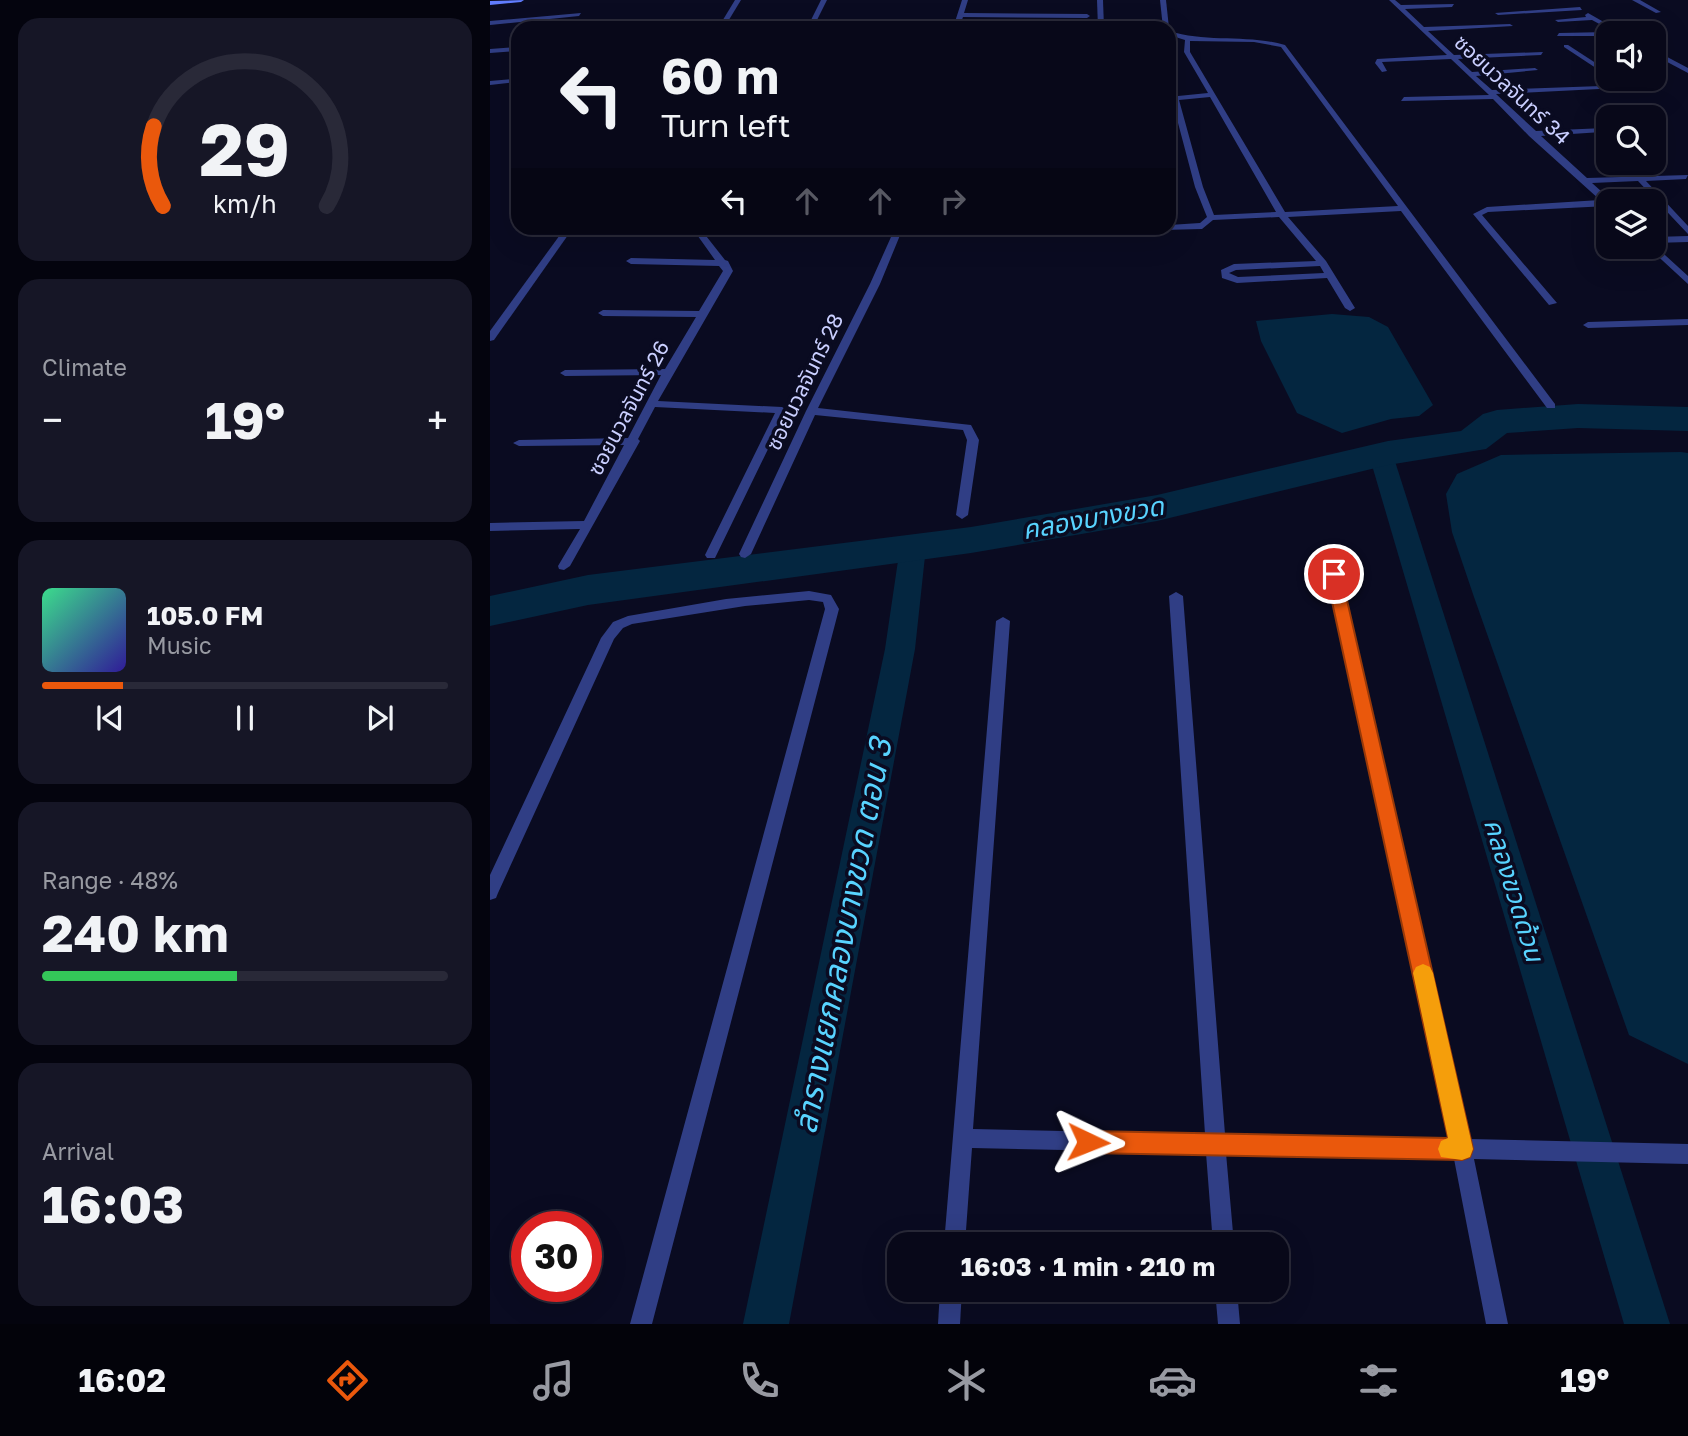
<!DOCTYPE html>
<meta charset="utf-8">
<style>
:root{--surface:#080819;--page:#161626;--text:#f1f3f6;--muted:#989aa2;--line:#292938;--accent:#ea580c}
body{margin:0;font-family:"Golos Text","Noto Sans Thai",sans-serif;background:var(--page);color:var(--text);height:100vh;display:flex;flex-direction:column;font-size:26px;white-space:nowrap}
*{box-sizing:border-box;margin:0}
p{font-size:23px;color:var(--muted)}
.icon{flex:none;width:38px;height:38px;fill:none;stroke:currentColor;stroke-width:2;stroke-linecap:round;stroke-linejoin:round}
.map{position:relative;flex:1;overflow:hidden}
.side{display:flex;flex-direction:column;gap:18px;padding:18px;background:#04040e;width:490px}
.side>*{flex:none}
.guide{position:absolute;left:21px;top:21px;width:665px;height:214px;border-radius:21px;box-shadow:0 7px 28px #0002,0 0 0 2px var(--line);background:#080819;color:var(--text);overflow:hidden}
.buttons{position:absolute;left:1106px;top:21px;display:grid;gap:14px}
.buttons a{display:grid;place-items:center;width:70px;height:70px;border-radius:14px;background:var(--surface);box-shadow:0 7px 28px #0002,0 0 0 2px var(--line);font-size:35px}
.speed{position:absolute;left:21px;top:1211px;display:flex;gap:14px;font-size:35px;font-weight:700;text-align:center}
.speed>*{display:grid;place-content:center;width:91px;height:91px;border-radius:50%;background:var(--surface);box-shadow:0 7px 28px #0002,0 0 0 2px var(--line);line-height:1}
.speed .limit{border:10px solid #d22;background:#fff;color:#111}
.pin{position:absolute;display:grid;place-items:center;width:60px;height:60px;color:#fff;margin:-30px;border:4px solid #fff;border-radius:50%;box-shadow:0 2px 7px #0007}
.me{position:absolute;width:77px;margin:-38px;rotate:92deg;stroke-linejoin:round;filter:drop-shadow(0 0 5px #0008)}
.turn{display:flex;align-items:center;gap:24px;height:147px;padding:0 35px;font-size:32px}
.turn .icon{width:91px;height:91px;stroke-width:2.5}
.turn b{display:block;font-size:49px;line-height:60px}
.lanes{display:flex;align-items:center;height:66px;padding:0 35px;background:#0003;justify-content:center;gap:35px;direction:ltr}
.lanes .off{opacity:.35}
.big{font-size:52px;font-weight:700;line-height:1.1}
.side .tile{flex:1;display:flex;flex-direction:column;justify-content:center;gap:10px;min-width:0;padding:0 24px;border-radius:21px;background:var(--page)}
.side .dial{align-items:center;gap:0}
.dial svg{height:182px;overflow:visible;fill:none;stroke:var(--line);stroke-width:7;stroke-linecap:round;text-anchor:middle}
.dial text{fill:var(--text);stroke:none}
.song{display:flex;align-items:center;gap:21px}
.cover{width:84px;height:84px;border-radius:10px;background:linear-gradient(135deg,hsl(150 70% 55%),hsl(250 70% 35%))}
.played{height:7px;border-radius:4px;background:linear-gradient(90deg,var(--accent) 20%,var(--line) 20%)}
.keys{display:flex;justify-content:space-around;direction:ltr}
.heat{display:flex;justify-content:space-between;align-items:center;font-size:38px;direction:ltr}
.charge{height:10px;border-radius:5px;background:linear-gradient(90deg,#34c759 48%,var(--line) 0)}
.trip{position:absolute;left:397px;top:1232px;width:402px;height:70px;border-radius:21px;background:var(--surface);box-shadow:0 7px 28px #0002,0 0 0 2px var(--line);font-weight:700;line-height:70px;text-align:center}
.tabs{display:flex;height:112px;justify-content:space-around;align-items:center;background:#03030a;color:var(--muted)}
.tabs .icon{width:49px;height:49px}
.tabs .current{color:var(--accent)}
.tabs b{font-size:32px;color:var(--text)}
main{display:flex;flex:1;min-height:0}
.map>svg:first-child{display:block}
.water{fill:#042640}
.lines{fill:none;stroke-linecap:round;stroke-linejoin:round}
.canal{fill:#042640;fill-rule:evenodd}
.river{fill:#042640;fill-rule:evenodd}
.minor{fill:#303e85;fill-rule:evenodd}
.secondary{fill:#617dff;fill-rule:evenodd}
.route{fill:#ea580c;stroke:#983908;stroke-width:2}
.slow{fill:#f59e0b}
.labels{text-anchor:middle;stroke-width:7;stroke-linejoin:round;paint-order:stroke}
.far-street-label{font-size:21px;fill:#cacfff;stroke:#0a0b21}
.water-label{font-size:26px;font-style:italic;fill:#58d3ff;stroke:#0a0b21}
.near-water-label{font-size:32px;font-style:italic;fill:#58d3ff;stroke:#0a0b21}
</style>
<main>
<section class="side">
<div class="tile dial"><svg viewBox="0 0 100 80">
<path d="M14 69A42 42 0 1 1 86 69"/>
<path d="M14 69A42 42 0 0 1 10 34" stroke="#ea580c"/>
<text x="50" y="56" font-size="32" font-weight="700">29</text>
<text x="50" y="72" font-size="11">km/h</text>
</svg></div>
<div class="tile"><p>Climate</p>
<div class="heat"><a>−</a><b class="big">19°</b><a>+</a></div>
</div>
<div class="tile">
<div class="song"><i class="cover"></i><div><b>105.0 FM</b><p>Music</p></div></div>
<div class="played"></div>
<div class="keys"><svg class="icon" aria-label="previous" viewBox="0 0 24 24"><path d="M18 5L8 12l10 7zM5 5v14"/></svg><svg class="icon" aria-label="pause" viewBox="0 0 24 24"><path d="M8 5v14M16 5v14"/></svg><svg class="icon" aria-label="next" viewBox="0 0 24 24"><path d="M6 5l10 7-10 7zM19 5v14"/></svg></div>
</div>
<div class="tile"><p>Range · 48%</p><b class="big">240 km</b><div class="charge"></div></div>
<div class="tile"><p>Arrival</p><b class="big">16:03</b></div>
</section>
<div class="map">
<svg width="1198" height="1324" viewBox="0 0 1198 1324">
<rect width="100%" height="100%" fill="#0a0b21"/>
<g class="water">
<polygon points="842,314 879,317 898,327 943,405 929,416 901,419 852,433 807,413 771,341 766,321"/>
<polygon points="1191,452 1198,453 1198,1064 1139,1035 984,597 962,532 956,494 967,474 1011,455"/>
</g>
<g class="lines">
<g class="canal">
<polygon points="891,448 900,450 903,455 1180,1324 1134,1324 879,455 882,450"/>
<polygon points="423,539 432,541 436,547 425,649 299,1324 253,1324 395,649 410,547 414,541"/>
</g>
<polygon class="river" points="1088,404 1198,407 1198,431 1088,428 1017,433 996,449 898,465 667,521 481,553 98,605 0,626 0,596 98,575 481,527 667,495 898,441 971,431 993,414 1007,410"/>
<g class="minor">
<polygon points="245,0 251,0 234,28 228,28"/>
<polygon points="331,0 337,0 323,28 317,28"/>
<polygon points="472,0 478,0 474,13 597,14 600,16 597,18 473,17 469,28 463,28"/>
<polygon points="607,0 613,0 614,28 608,28"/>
<polygon points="670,0 676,0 679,28 673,28"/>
<polygon points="899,0 905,0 911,5 964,4 962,7 915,9 934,27 1020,24 1023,26 938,31 964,55 1053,52 1051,55 968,59 982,72 1045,68 1048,70 986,76 1002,90 1111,86 1109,89 1006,94 1046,131 1115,128 1116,130 1112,132 1051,136 1097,178 1198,175 1196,179 1156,181 1198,226 1198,234 1148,181 1102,183 1121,200 1118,201 1118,206 998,212 992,215 1067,303 1059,305 983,214 997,207 1110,200 1039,136 1003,99 911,101 914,97 999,95 961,59 892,62 897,71 892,72 885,63 887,59 957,55"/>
<polygon points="1142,0 1150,0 1171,12 1166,13"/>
<polygon points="1090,7 1092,10 1008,15 1005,13"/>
<polygon points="91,13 89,16 0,25 0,21"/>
<polygon points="1098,13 1133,33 1126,33 1102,20 1068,22 1065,20 1096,17 1095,15"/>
<path d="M679,31C717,43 757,34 795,45L1065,404V408H1057L911,211L798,217L836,261L865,308L860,311L855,308L837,278L747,283L732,278L731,270L744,264L826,261L789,217L723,220L712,229L633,231V228H679V225L710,223L717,217L705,187L679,89V74L682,76L688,96L718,93L694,52L695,40L679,35ZM700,41L764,42L791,47L908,206L795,212L700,52ZM720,97L786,212L724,215L713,187L689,100ZM830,266L834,273L748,277L739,273L746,270Z"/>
<polygon points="1069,33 1118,32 1121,33 1118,36 1067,36"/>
<polygon points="1074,45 1078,45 1118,71 1118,76 1074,47"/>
<polygon points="28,47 28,51 0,53 0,49"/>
<polygon points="1164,50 1198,68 1198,73 1164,55"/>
<polygon points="24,79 26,82 0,85 0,81"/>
<polygon points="1123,79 1130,79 1146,90 1140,91"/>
<polygon points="75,228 83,228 4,340 0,341 0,331"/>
<polygon points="208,228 216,228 213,232 235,260 238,261 243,271 168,401 292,407 297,410 225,558 217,558 215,555 285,413 165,407 148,439 150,441 80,566 74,570 69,569 68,566 90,529 0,531 0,523 94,521 134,445 29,446 23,443 29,440 138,438 171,375 75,376 70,373 75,370 175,369 206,317 113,316 108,313 113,310 209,311 233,271 229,266 141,264 136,261 141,258 225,260 205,232"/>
<polygon points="405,228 413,228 390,284 328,408 481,425 489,440 478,515 472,519 466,515 477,440 473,430 325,415 261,554 255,558 251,557 249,554 316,411 380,284"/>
<polygon points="1198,236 1198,242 1164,243 1164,237"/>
<polygon points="1164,245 1198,276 1198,284 1160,249 1159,247 1164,247"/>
<polygon points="1198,319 1198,325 1098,328 1093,325 1098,322"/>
<polygon points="844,570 850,574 980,1139 1198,1144 1198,1164 984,1159 1018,1324 996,1324 964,1159 736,1153 744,1244 723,1244 716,1153 482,1148 475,1244 454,1244 506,621 513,617 520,621 483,1129 715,1134 679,596 686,592 693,596 735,1134 960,1139 838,574"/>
<polygon points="319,591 341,595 349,609 162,1324 140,1324 335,609 333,602 319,600 255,606 142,624 133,628 124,639 8,893 6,898 0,900 0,875 111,638 123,622 138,616 236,599"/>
<polygon points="450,1290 472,1290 470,1324 448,1324"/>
<polygon points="725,1290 747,1290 750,1324 728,1324"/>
</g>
<polygon class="secondary" points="34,0 31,2 0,5 0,1"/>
</g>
<polygon class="route" points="844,569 851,574 983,1149 980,1157 972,1160 598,1153 591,1150 587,1142 591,1134 598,1131 958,1138 836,574"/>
<polygon class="slow" points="933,964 940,967 943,973 983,1149 980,1157 972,1160 951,1157 948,1149 951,1141 958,1138 923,973 926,967"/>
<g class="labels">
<g class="far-street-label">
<text transform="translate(1022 90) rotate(43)" y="7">ซอยนวลจันทร์ 34</text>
<text transform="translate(315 382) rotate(-64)" y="7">ซอยนวลจันทร์ 28</text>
<text transform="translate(139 408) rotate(-62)" y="7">ซอยนวลจันทร์ 26</text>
</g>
<g class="water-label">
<text transform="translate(603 518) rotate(-10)" y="9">คลองบางขวด</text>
<text transform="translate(1024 890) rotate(73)" y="9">คลองขวดด้วน</text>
</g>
<g class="near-water-label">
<text transform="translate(353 936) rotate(-79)" y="11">ลำรางแยกคลองบางขวด ตอน 3</text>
</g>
</g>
</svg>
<div class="buttons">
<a><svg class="icon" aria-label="sound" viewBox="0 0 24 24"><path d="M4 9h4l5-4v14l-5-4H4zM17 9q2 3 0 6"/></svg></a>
<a><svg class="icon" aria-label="search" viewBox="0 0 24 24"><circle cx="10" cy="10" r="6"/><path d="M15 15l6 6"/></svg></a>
<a><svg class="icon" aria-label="layers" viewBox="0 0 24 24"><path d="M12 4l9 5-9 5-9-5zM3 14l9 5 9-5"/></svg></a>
</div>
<div class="speed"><div class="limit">30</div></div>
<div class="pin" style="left:844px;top:574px;background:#d93025"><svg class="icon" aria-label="arrive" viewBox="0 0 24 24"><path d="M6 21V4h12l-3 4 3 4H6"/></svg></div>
<svg class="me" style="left:598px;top:1142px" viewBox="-20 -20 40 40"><path d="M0-17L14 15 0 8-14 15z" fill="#ea580c" stroke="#fff" stroke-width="4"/></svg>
<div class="trip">16:03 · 1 min · 210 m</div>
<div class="guide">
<div class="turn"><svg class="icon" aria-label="left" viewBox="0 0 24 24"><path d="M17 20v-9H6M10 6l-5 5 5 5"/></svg><div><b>60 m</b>Turn left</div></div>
<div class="lanes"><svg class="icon" aria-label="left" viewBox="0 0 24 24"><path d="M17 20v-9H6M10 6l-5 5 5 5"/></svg><svg class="icon off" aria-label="ahead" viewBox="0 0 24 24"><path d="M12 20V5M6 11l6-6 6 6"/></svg><svg class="icon off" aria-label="ahead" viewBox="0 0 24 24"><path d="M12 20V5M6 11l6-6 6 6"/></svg><svg class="icon off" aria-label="right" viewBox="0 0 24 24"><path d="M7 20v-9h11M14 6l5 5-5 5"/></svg></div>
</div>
</div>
</main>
<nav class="tabs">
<b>16:02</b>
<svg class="icon current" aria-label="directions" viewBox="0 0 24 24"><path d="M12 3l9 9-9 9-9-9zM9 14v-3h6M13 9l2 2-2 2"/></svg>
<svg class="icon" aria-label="music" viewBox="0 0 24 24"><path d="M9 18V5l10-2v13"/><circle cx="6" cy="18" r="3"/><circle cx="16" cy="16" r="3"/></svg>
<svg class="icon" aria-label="phone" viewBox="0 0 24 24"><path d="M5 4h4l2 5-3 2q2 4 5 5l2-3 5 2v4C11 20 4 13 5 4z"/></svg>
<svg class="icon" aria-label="climate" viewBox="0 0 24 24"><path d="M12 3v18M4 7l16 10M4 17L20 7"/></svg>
<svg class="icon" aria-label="car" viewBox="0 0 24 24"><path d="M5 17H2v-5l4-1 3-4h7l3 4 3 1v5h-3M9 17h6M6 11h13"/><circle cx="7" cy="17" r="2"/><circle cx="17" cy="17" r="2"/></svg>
<svg class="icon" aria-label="filters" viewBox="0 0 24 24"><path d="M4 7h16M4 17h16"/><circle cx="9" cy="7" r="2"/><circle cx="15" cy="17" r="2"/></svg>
<b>19°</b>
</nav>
